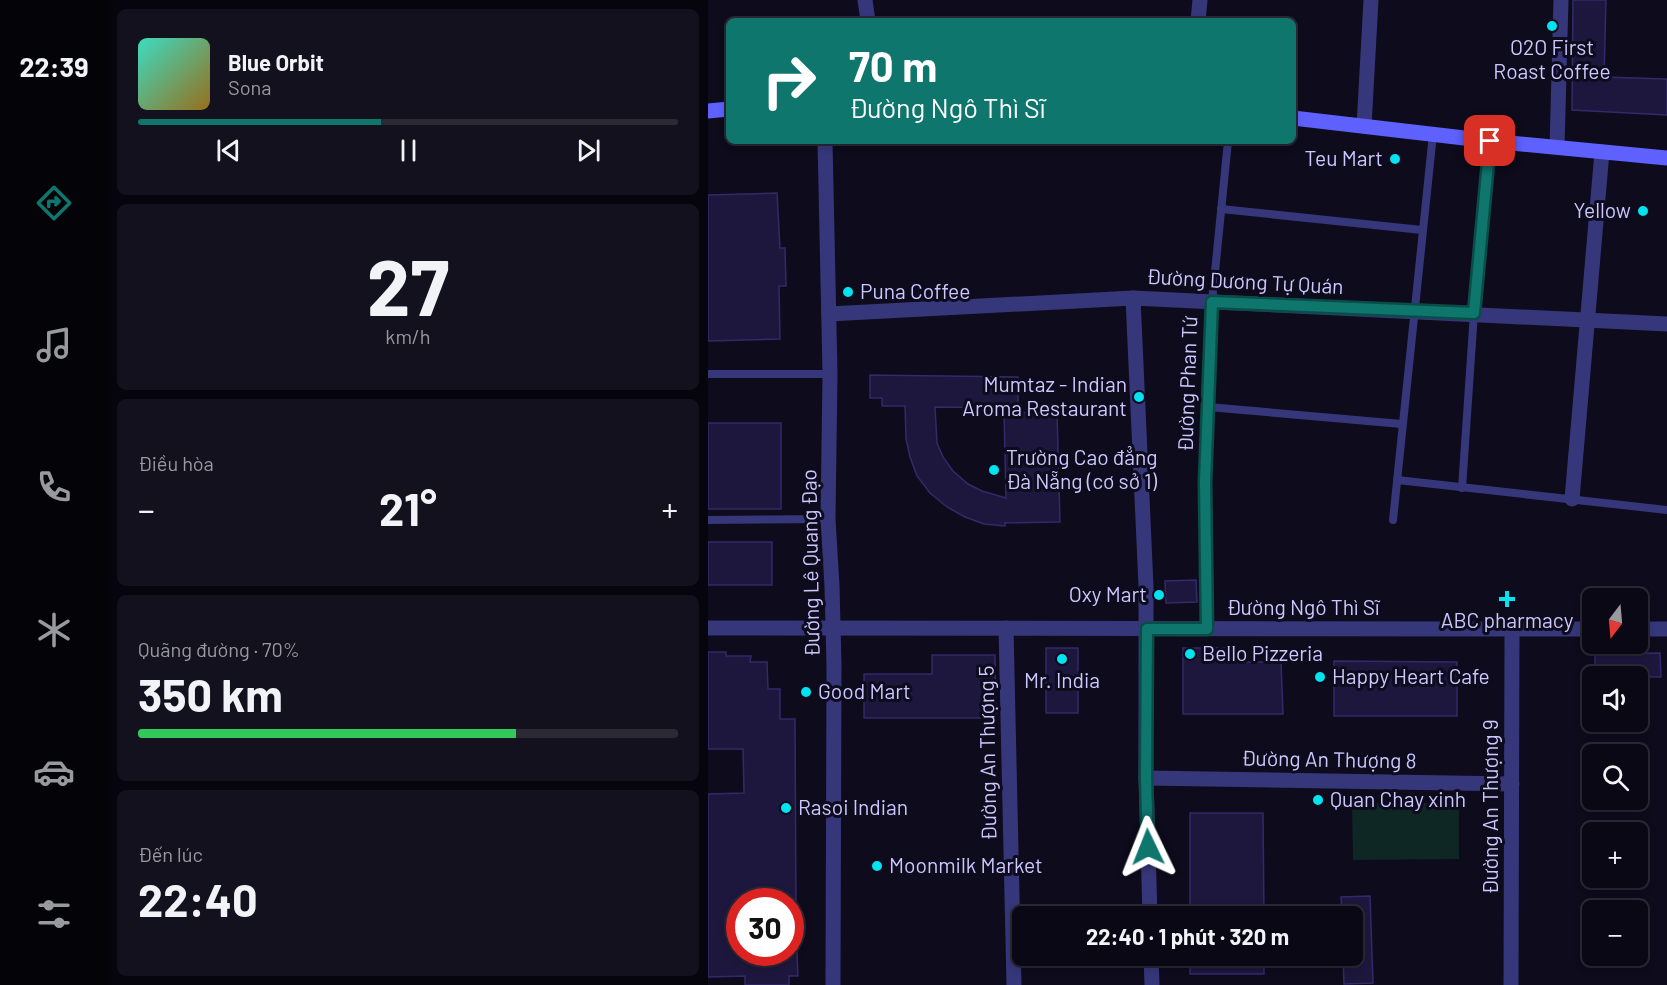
<!DOCTYPE html>
<html lang="vi">
<meta charset="utf-8">
<style>
:root{--surface:#0a0815;--page:#13111e;--text:#f1f3f6;--muted:#999aa0;--line:#2a2934;--accent:#0f766e}
body{margin:0;font-family:Barlow,sans-serif;background:var(--page);color:var(--text);height:100vh;display:flex;flex-direction:column;font-size:22px;white-space:nowrap}
*{box-sizing:border-box;margin:0}
p{font-size:20px;color:var(--muted)}
.icon{flex:none;width:33px;height:33px;fill:none;stroke:currentColor;stroke-width:2;stroke-linecap:round;stroke-linejoin:round}
.map{position:relative;flex:1;overflow:hidden}
.drawer{display:flex;flex-direction:column;gap:9px;padding:9px;background:#06040c;width:600px}
.drawer>*{flex:none}
.banner{position:absolute;left:18px;top:18px;width:570px;height:126px;border-radius:9px;box-shadow:0 3px 9px #0003,0 0 0 2px var(--line);background:#0f766e;color:#fff;overflow:hidden}
.needle{width:39px;rotate:196deg}
.buttons{position:absolute;left:874px;top:588px;display:grid;gap:12px}
.buttons a{display:grid;place-items:center;width:66px;height:66px;border-radius:9px;background:var(--surface);box-shadow:0 3px 9px #0003,0 0 0 2px var(--line);font-size:30px}
.speed{position:absolute;left:18px;top:888px;display:flex;gap:12px;font-size:30px;font-weight:700;text-align:center}
.speed>*{display:grid;place-content:center;width:78px;height:78px;border-radius:50%;background:var(--surface);box-shadow:0 3px 9px #0003,0 0 0 2px var(--line);line-height:1}
.speed .limit{border:9px solid #d22;background:#fff;color:#111}
.pin{position:absolute;display:grid;place-items:center;width:51px;height:51px;color:#fff;margin:-26px;border-radius:12px;box-shadow:0 3px 9px #0006}
.me{position:absolute;width:66px;margin:-33px;rotate:358deg;stroke-linejoin:round;filter:drop-shadow(0 0 4px #0008)}
.turn{display:flex;align-items:center;gap:21px;height:126px;padding:0 24px;font-size:27px}
.turn .icon{width:78px;height:78px;stroke-width:2.5}
.turn b{display:block;font-size:42px;line-height:51px}
.big{font-size:45px;font-weight:700;line-height:1.1}
.drawer .tile{flex:1;display:flex;flex-direction:column;justify-content:center;gap:9px;min-width:0;padding:0 21px;border-radius:9px;background:var(--page)}
.drawer .dial{align-items:center;gap:0}
.dial b{font-size:78px;line-height:1}
.song{display:flex;align-items:center;gap:18px}
.cover{width:72px;height:72px;border-radius:9px;background:linear-gradient(135deg,hsl(170 70% 55%),hsl(40 70% 35%))}
.played{height:6px;border-radius:3px;background:linear-gradient(90deg,var(--accent) 45%,var(--line) 45%)}
.keys{display:flex;justify-content:space-around;direction:ltr}
.heat{display:flex;justify-content:space-between;align-items:center;font-size:33px;direction:ltr}
.charge{height:9px;border-radius:4px;background:linear-gradient(90deg,#34c759 70%,var(--line) 0)}
.trip{position:absolute;left:304px;top:906px;width:351px;height:60px;border-radius:9px;background:var(--surface);box-shadow:0 3px 9px #0003,0 0 0 2px var(--line);font-weight:700;line-height:60px;text-align:center}
main{display:flex;flex:1;min-height:0}
.menu{display:flex;flex-direction:column;width:108px;justify-content:space-around;align-items:center;background:#040308;color:var(--muted)}
.menu .icon{width:42px;height:42px}
.menu .on{color:var(--accent)}
.menu b{font-size:27px;color:var(--text)}
.map>svg:first-child{display:block}
.green{fill:#0e2624}
.building{fill:#1d173d;stroke:#332a69;stroke-width:1.5}
.lines{fill:none;stroke-linecap:round;stroke-linejoin:round}
.lane{stroke:#36377b;stroke-width:8}
.street{stroke:#36377b;stroke-width:15}
.secondary{stroke:#5e61fe;stroke-width:15}
.route-casing{stroke:#0a4d48;stroke-width:15}
.route{stroke:#0f766e;stroke-width:10}
.poi-dot{fill:#01e3f1;stroke:#0d0b1c;stroke-width:2}
.labels{text-anchor:middle;stroke-width:6;stroke-linejoin:round;paint-order:stroke}
.poi-label{font-size:21px;fill:#cbc7ff;stroke:#0d0b1c;text-anchor:start}
.street-label{font-size:21px;fill:#cbc7ff;stroke:#0d0b1c}
</style>
<main>
<nav class="menu">
<b>22:39</b>
<svg class="icon on" aria-label="directions" viewBox="0 0 24 24"><path d="M12 3l9 9-9 9-9-9zM9 14v-3h6M13 9l2 2-2 2"/></svg>
<svg class="icon" aria-label="music" viewBox="0 0 24 24"><path d="M9 18V5l10-2v13"/><circle cx="6" cy="18" r="3"/><circle cx="16" cy="16" r="3"/></svg>
<svg class="icon" aria-label="phone" viewBox="0 0 24 24"><path d="M5 4h4l2 5-3 2q2 4 5 5l2-3 5 2v4C11 20 4 13 5 4z"/></svg>
<svg class="icon" aria-label="climate" viewBox="0 0 24 24"><path d="M12 3v18M4 7l16 10M4 17L20 7"/></svg>
<svg class="icon" aria-label="car" viewBox="0 0 24 24"><path d="M5 17H2v-5l4-1 3-4h7l3 4 3 1v5h-3M9 17h6M6 11h13"/><circle cx="7" cy="17" r="2"/><circle cx="17" cy="17" r="2"/></svg>
<svg class="icon" aria-label="filters" viewBox="0 0 24 24"><path d="M4 7h16M4 17h16"/><circle cx="9" cy="7" r="2"/><circle cx="15" cy="17" r="2"/></svg>
</nav>
<section class="drawer">
<div class="tile">
<div class="song"><i class="cover"></i><div><b>Blue Orbit</b><p>Sona</p></div></div>
<div class="played"></div>
<div class="keys"><svg class="icon" aria-label="previous" viewBox="0 0 24 24"><path d="M18 5L8 12l10 7zM5 5v14"/></svg><svg class="icon" aria-label="pause" viewBox="0 0 24 24"><path d="M8 5v14M16 5v14"/></svg><svg class="icon" aria-label="next" viewBox="0 0 24 24"><path d="M6 5l10 7-10 7zM19 5v14"/></svg></div>
</div>
<div class="tile dial"><b>27</b><p>km/h</p></div>
<div class="tile"><p>Điều hòa</p>
<div class="heat"><a>−</a><b class="big">21°</b><a>+</a></div>
</div>
<div class="tile"><p>Quãng đường · 70%</p><b class="big">350 km</b><div class="charge"></div></div>
<div class="tile"><p>Đến lúc</p><b class="big">22:40</b></div>
</section>
<div class="map">
<svg width="959" height="985" viewBox="0 0 959 985">
<rect width="100%" height="100%" fill="#0d0b1c"/>
<polygon class="green" points="644,803 751,803 751,859 645,860"/>
<g class="building">
<polygon points="865,0 898,0 896,77 959,79 959,115 864,110"/>
<polygon points="69,193 72,248 77,248 78,286 71,286 72,339 0,341 0,195"/>
<polygon points="162,375 310,377 310,408 227,407 229,443 235,457 245,471 260,484 274,491 298,498 296,413 349,412 352,522 297,523 297,526 276,524 257,517 239,507 222,493 209,476 202,457 198,439 197,406 174,406 174,398 162,398"/>
<rect x="0" y="423" width="73" height="86"/>
<rect x="0" y="542" width="64" height="43"/>
<polygon points="488,580 489,602 458,603 457,581"/>
<rect x="338" y="648" width="32" height="65"/>
<polygon points="475,648 527,648 527,662 573,662 575,714 475,714"/>
<polygon points="0,652 18,652 18,656 43,656 42,662 59,662 60,689 72,689 72,719 87,719 88,902 32,902 32,952 89,952 90,976 81,976 81,985 37,985 37,976 0,977 0,794 36,793 35,749 0,749"/>
<polygon points="952,653 953,677 887,676 887,654"/>
<polygon points="224,655 287,655 288,718 156,718 156,674 224,674"/>
<polygon points="626,661 749,662 749,716 626,716"/>
<polygon points="482,813 555,813 556,916 482,916"/>
<polygon points="662,896 665,983 636,984 635,956 645,956 645,916 634,916 633,897"/>
<rect x="482" y="956" width="74" height="18"/>
</g>
<g class="lines">
<g class="lane">
<polyline points="513,209 714,230"/>
<polyline points="0,374 122,374"/>
<polyline points="500,407 694,424"/>
<polyline points="689,480 959,510"/>
<polyline points="754,488 766,313 782,141"/>
<polyline points="0,520 120,519"/>
<polyline points="685,520 725,134"/>
<polyline points="499,629 497,482 504,302 520,141"/>
</g>
<g class="street">
<polyline points="157,0 160,21"/>
<polyline points="490,21 492,0"/>
<polyline points="656,126 663,0"/>
<polyline points="117,141 122,374 120,519 124,586 126,665 125,985"/>
<polyline points="849,147 853,0"/>
<polyline points="425,298 438,586 438,778 442,916"/>
<polyline points="121,314 425,298 959,324"/>
<polyline points="864,499 894,152"/>
<polyline points="0,628 885,629"/>
<polyline points="298,628 306,985"/>
<polyline points="930,629 959,629"/>
<polyline points="438,778 804,784"/>
<polyline points="443,956 444,985"/>
<polyline points="803,985 804,629"/>
</g>
<g class="secondary">
<polyline points="0,111 21,109"/>
<polyline points="585,118 782,141 959,158"/>
</g>
</g>
<g class="lines">
<defs>
<polyline id="route" points="440,847 438,778 439,629 499,629 497,482 504,302 766,313 782,141"/>
</defs>
<use href="#route" class="route-casing"/>
<use href="#route" class="route"/>
</g>
<g class="poi-dot">
<circle cx="844" cy="26" r="6"/>
<circle cx="687" cy="159" r="6"/>
<circle cx="935" cy="211" r="6"/>
<circle cx="140" cy="292" r="6"/>
<circle cx="431" cy="397" r="6"/>
<circle cx="286" cy="470" r="6"/>
<circle cx="451" cy="595" r="6"/>
<path d="M796 590h6v6h6v6h-6v6h-6v-6h-6v-6h6z"/>
<circle cx="482" cy="654" r="6"/>
<circle cx="354" cy="659" r="6"/>
<circle cx="612" cy="677" r="6"/>
<circle cx="98" cy="692" r="6"/>
<circle cx="610" cy="800" r="6"/>
<circle cx="78" cy="808" r="6"/>
<circle cx="169" cy="866" r="6"/>
</g>
<g class="labels">
<g class="poi-label">
<text x="844" y="55" text-anchor="middle">O2O First<tspan x="844" dy="24">Roast Coffee</tspan></text>
<text x="675" y="166" text-anchor="end">Teu Mart</text>
<text x="923" y="218" text-anchor="end">Yellow</text>
<text x="152" y="299">Puna Coffee</text>
<text x="419" y="392" text-anchor="end">Mumtaz - Indian<tspan x="419" dy="24">Aroma Restaurant</tspan></text>
<text x="298" y="465">Trường Cao đẳng<tspan x="298" dy="24">Đà Nẵng (cơ sở 1)</tspan></text>
<text x="439" y="602" text-anchor="end">Oxy Mart</text>
<text x="799" y="628" text-anchor="middle">ABC pharmacy</text>
<text x="494" y="661">Bello Pizzeria</text>
<text x="624" y="684">Happy Heart Cafe</text>
<text x="354" y="688" text-anchor="middle">Mr. India</text>
<text x="110" y="699">Good Mart</text>
<text x="622" y="807">Quan Chay xinh</text>
<text x="90" y="815">Rasoi Indian</text>
<text x="181" y="873">Moonmilk Market</text>
</g>
<g class="street-label">
<text transform="translate(537 282) rotate(3)" y="7">Đường Dương Tự Quán</text>
<text transform="translate(480 384) rotate(-88)" y="7">Đường Phan Tứ</text>
<text transform="translate(103 563) rotate(-91)" y="7">Đường Lê Quang Đạo</text>
<text x="595" y="615">Đường Ngô Thì Sĩ</text>
<text transform="translate(280 753) rotate(-91)" y="7">Đường An Thượng 5</text>
<text transform="translate(621 760) rotate(1)" y="7">Đường An Thượng 8</text>
<text transform="translate(783 807) rotate(-90)" y="7">Đường An Thượng 9</text>
</g>
</g>
</svg>
<div class="buttons">
<a><svg class="needle" viewBox="-14 -14 28 28"><path d="M0-13l5 13h-10z" fill="#e53935"/><path d="M0 13l5-13h-10z" fill="#999aa0"/></svg></a>
<a><svg class="icon" aria-label="sound" viewBox="0 0 24 24"><path d="M4 9h4l5-4v14l-5-4H4zM17 9q2 3 0 6"/></svg></a>
<a><svg class="icon" aria-label="search" viewBox="0 0 24 24"><circle cx="10" cy="10" r="6"/><path d="M15 15l6 6"/></svg></a>
<a>+</a>
<a>−</a>
</div>
<div class="speed"><div class="limit">30</div></div>
<div class="pin" style="left:782px;top:141px;background:#d93025"><svg class="icon" aria-label="arrive" viewBox="0 0 24 24"><path d="M6 21V4h12l-3 4 3 4H6"/></svg></div>
<svg class="me" style="left:440px;top:847px" viewBox="-20 -20 40 40"><path d="M0-17L14 15 0 8-14 15z" fill="#0f766e" stroke="#fff" stroke-width="4"/></svg>
<div class="trip">22:40 · 1 phút · 320 m</div>
<div class="banner">
<div class="turn"><svg class="icon" aria-label="right" viewBox="0 0 24 24"><path d="M7 20v-9h11M14 6l5 5-5 5"/></svg><div><b>70 m</b>Đường Ngô Thì Sĩ</div></div>
</div>
</div>
</main>
